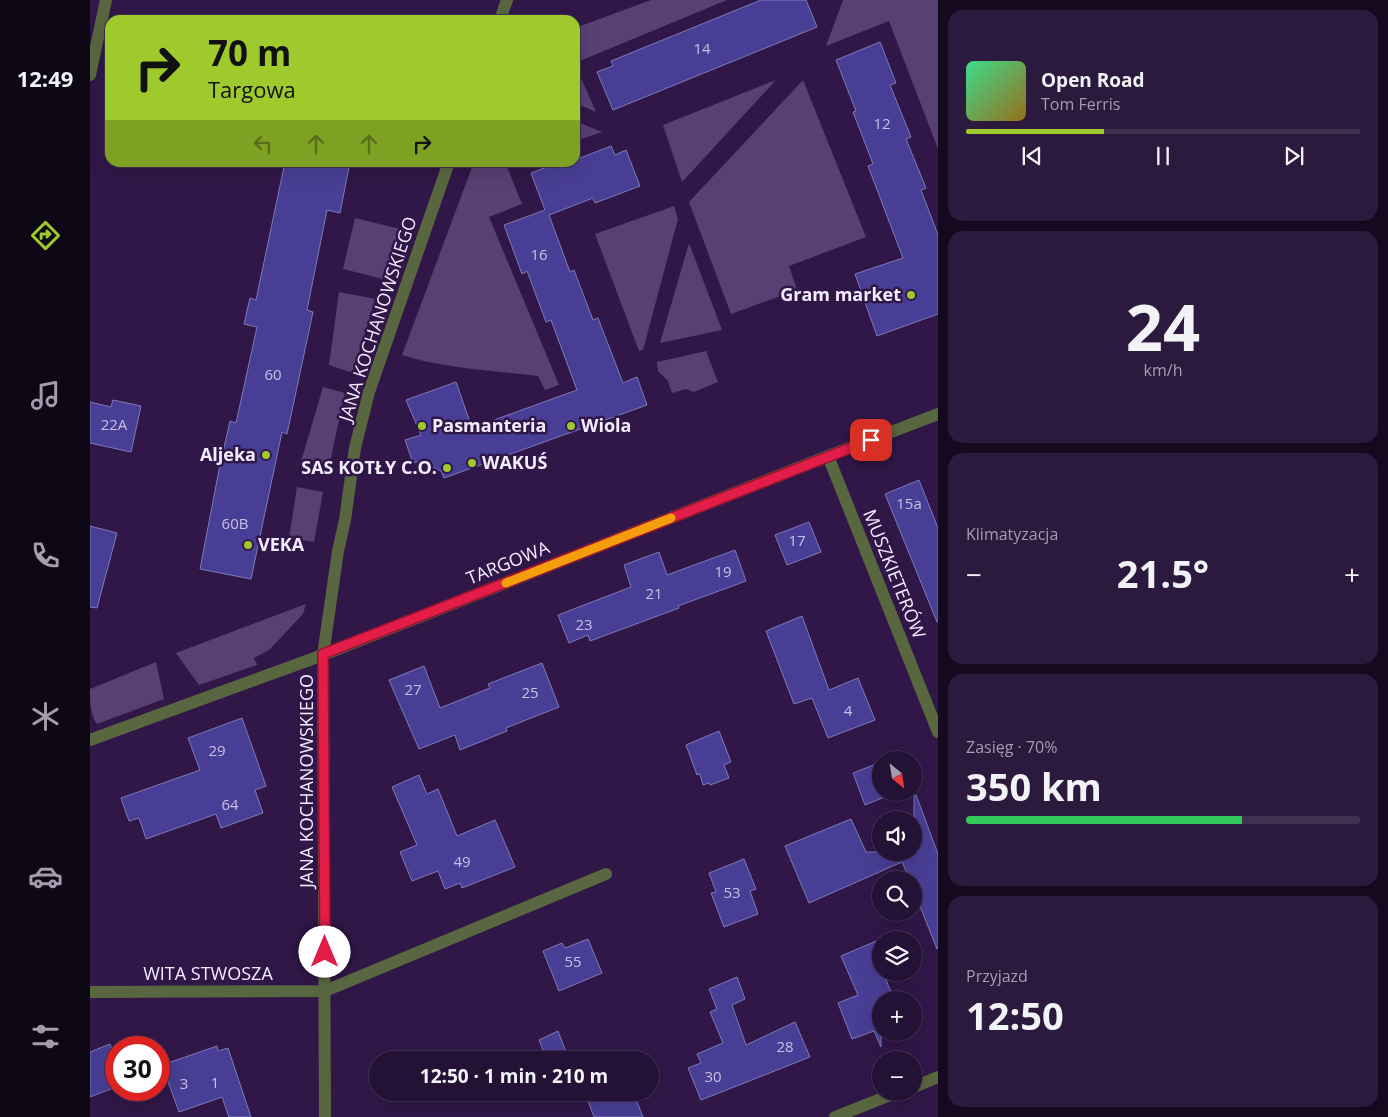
<!DOCTYPE html>
<html lang="pl">
<meta charset="utf-8">
<style>
:root{--surface:#241136;--page:#2c1a3e;--text:#f1f3f6;--muted:#a39dad;--line:#413151;--accent:#9eca2e}
body{margin:0;font-family:"Open Sans",sans-serif;background:var(--page);color:var(--text);height:100vh;display:flex;flex-direction:column;font-size:19px;white-space:nowrap}
*{box-sizing:border-box;margin:0}
p{font-size:16px;color:var(--muted)}
.icon{flex:none;width:28px;height:28px;fill:none;stroke:currentColor;stroke-width:2;stroke-linecap:round;stroke-linejoin:round}
.map{position:relative;flex:1;overflow:hidden}
.side{display:flex;flex-direction:column;gap:10px;padding:10px;background:#14091e;width:450px}
.side>*{flex:none}
.guide{position:absolute;left:15px;top:15px;width:475px;height:152px;border-radius:15px;box-shadow:0 5px 20px #0002,0 0 0 1px var(--line);background:#9eca2e;color:#111;overflow:hidden}
.needle{width:32px;rotate:150deg}
.fabs{position:absolute;left:782px;top:751px;display:grid;gap:10px}
.fabs a{display:grid;place-items:center;width:50px;height:50px;border-radius:50%;background:var(--surface);box-shadow:0 5px 20px #0002,0 0 0 1px var(--line);font-size:25px}
.speed{position:absolute;left:15px;top:1036px;display:flex;gap:10px;font-size:25px;font-weight:700;text-align:center}
.speed>*{display:grid;place-content:center;width:65px;height:65px;border-radius:50%;background:var(--surface);box-shadow:0 5px 20px #0002,0 0 0 1px var(--line);line-height:1}
.speed .limit{border:8px solid #d22;background:#fff;color:#111}
.pin{position:absolute;display:grid;place-items:center;width:42px;height:42px;color:#fff;margin:-21px;border-radius:10px;box-shadow:0 2px 8px #0006}
.me{position:absolute;width:55px;margin:-28px;rotate:0deg;stroke-linejoin:round;filter:drop-shadow(0 0 4px #0008)}
.turn{display:flex;align-items:center;gap:18px;height:105px;padding:0 20px;font-size:22px}
.turn .icon{width:65px;height:65px;stroke-width:2.5}
.turn b{display:block;font-size:35px;line-height:42px}
.lanes{display:flex;align-items:center;height:48px;padding:0 20px;background:#0003;justify-content:center;gap:25px;direction:ltr}
.lanes .off{opacity:.35}
.big{font-size:38px;font-weight:700;line-height:1.1}
.side .widget{flex:1;display:flex;flex-direction:column;justify-content:center;gap:8px;min-width:0;padding:0 18px;border-radius:15px;background:var(--page)}
.side .dial{align-items:center;gap:0}
.dial b{font-size:65px;line-height:1}
.song{display:flex;align-items:center;gap:15px}
.cover{width:60px;height:60px;border-radius:8px;background:linear-gradient(135deg,hsl(150 70% 55%),hsl(40 70% 35%))}
.played{height:5px;border-radius:2px;background:linear-gradient(90deg,var(--accent) 35%,var(--line) 35%)}
.keys{display:flex;justify-content:space-around;direction:ltr}
.heat{display:flex;justify-content:space-between;align-items:center;font-size:28px;direction:ltr}
.charge{height:8px;border-radius:4px;background:linear-gradient(90deg,#34c759 70%,var(--line) 0)}
.trip{position:absolute;left:279px;top:1051px;width:290px;height:50px;border-radius:25px;background:var(--surface);box-shadow:0 5px 20px #0002,0 0 0 1px var(--line);font-weight:700;line-height:50px;text-align:center}
main{display:flex;flex:1;min-height:0}
.tab-bar{display:flex;flex-direction:column;width:90px;justify-content:space-around;align-items:center;background:#0e0716;color:var(--muted)}
.tab-bar .icon{width:35px;height:35px}
.tab-bar .on{color:var(--accent)}
.tab-bar b{font-size:22px;color:var(--text)}
.map>svg:first-child{display:block}
.green{fill:#584073}
.building{fill:#493e95;stroke:#7d7bb7}
.lines{fill:none;stroke-linecap:round;stroke-linejoin:round}
.minor{stroke:#596740;stroke-width:12}
.route-casing{stroke:#92132f;stroke-width:12}
.route{stroke:#e11d48;stroke-width:9}
.slow{stroke:#f59e0b;stroke-width:9}
.poi-dot{fill:#9eca2e;stroke:#301748;stroke-width:2}
.labels{text-anchor:middle;stroke-width:5;stroke-linejoin:round;paint-order:stroke}
.number-label{font-size:15px;fill:#c8c0e4}
.poi-label{font-size:18px;font-weight:bold;fill:#f3ecff;stroke:#301748;text-anchor:start}
.street-label{font-size:18px;fill:#f3ecff;stroke:#301748}
</style>
<main>
<nav class="tab-bar">
<b>12:49</b>
<svg class="icon on" aria-label="directions" viewBox="0 0 24 24"><path d="M12 3l9 9-9 9-9-9zM9 14v-3h6M13 9l2 2-2 2"/></svg>
<svg class="icon" aria-label="music" viewBox="0 0 24 24"><path d="M9 18V5l10-2v13"/><circle cx="6" cy="18" r="3"/><circle cx="16" cy="16" r="3"/></svg>
<svg class="icon" aria-label="phone" viewBox="0 0 24 24"><path d="M5 4h4l2 5-3 2q2 4 5 5l2-3 5 2v4C11 20 4 13 5 4z"/></svg>
<svg class="icon" aria-label="climate" viewBox="0 0 24 24"><path d="M12 3v18M4 7l16 10M4 17L20 7"/></svg>
<svg class="icon" aria-label="car" viewBox="0 0 24 24"><path d="M5 17H2v-5l4-1 3-4h7l3 4 3 1v5h-3M9 17h6M6 11h13"/><circle cx="7" cy="17" r="2"/><circle cx="17" cy="17" r="2"/></svg>
<svg class="icon" aria-label="filters" viewBox="0 0 24 24"><path d="M4 7h16M4 17h16"/><circle cx="9" cy="7" r="2"/><circle cx="15" cy="17" r="2"/></svg>
</nav>
<div class="map">
<svg width="848" height="1117" viewBox="0 0 848 1117">
<rect width="100%" height="100%" fill="#301748"/>
<g class="green">
<polygon points="561,0 637,0 485,63 485,28"/>
<polygon points="753,0 848,0 848,149 799,21 736,46"/>
<polygon points="485,64 506,112 485,103"/>
<polygon points="686,80 592,182 573,125"/>
<polygon points="713,80 776,237 699,266 707,290 641,314 599,202"/>
<polygon points="485,121 512,132 485,141"/>
<path d="M384,162L428,163L417,167L432,204L399,217L469,385L455,390L448,376C405,371 353,368 312,355Z"/>
<polygon points="584,206 588,219 553,350 549,351 505,234"/>
<polygon points="265,218 310,229 293,279 253,269"/>
<polygon points="599,243 632,330 570,343"/>
<polygon points="249,292 285,299 263,373 239,365"/>
<polygon points="616,351 628,382 604,392 596,389 582,393 578,381 568,371 567,362"/>
<polygon points="233,387 255,393 238,471 210,465"/>
<polygon points="207,487 233,492 224,542 199,538"/>
<polygon points="216,604 213,614 179,650 164,658 167,665 109,685 86,653"/>
<path d="M66,662L74,699L7,724C0,714 0,702 0,689Z"/>
</g>
<g class="building">
<polygon points="671,0 716,0 727,27 523,110 507,72 523,66 521,61"/>
<polygon points="790,42 806,83 800,85 821,137 816,139 836,188 831,190 848,235 848,314 787,336 765,274 813,258 778,166 783,164 763,112 766,111 746,60"/>
<polygon points="521,146 525,155 536,150 550,186 505,203 503,198 459,215 480,272 484,270 503,320 508,318 533,383 547,377 557,405 354,478 351,471 330,461 323,463 315,440 331,435 316,400 366,382 382,428 487,390 461,320 456,322 437,271 432,274 414,225 455,210 441,173 470,162 485,162 485,160"/>
<polygon points="195,162 260,162 250,213 237,210 217,310 223,312 197,434 192,432 161,579 110,569 129,470 140,421 146,423 167,327 154,324 160,298 166,300"/>
<polygon points="23,400 51,406 41,452 0,443 0,402 21,407"/>
<polygon points="829,480 848,528 848,621 847,622 795,494"/>
<polygon points="719,522 731,552 697,565 685,535"/>
<polygon points="0,526 27,533 7,608 0,607"/>
<polygon points="645,550 656,581 588,606 589,608 500,641 498,635 479,643 468,615 541,587 534,565 569,552 577,575"/>
<polygon points="712,616 739,690 768,678 785,720 738,738 722,698 704,704 676,631"/>
<polygon points="452,663 469,707 416,728 417,731 370,750 365,735 329,749 299,680 334,666 350,708 400,688 398,684"/>
<polygon points="152,718 176,786 165,790 173,813 131,828 126,814 56,839 49,818 39,821 31,798 110,770 98,738"/>
<polygon points="629,731 641,762 634,765 639,778 620,785 619,783 613,785 610,774 607,775 596,745"/>
<polygon points="791,762 791,792 807,792 775,805 763,773"/>
<polygon points="329,775 337,794 348,789 367,836 405,820 425,867 372,888 370,883 355,889 348,871 322,881 310,852 327,845 302,787"/>
<polygon points="826,795 848,854 848,948 847,949 824,891 824,880 820,880 812,862 719,903 695,846 761,819 776,852 824,852 824,796"/>
<polygon points="654,859 666,889 660,891 668,914 634,927 621,893 626,892 619,873"/>
<polygon points="498,939 512,973 469,991 453,951 472,943 475,948"/>
<polygon points="791,939 791,972 793,972 804,1000 791,1000 791,1047 784,1031 762,1039 748,1003 768,995 751,956"/>
<polygon points="647,977 655,999 642,1005 656,1045 705,1022 720,1057 611,1100 598,1068 611,1063 607,1054 633,1043 620,1012 627,1009 619,989"/>
<polygon points="468,1031 479,1060 457,1060 449,1040"/>
<polygon points="20,1044 26,1060 26,1087 0,1097 0,1052"/>
<polygon points="127,1046 128,1051 138,1048 161,1117 139,1117 132,1097 89,1112 72,1065"/>
<polygon points="506,1092 543,1092 553,1117 504,1117 498,1101 508,1097"/>
</g>
<g class="lines">
<g class="minor">
<polyline points="410,20 417,0"/>
<polyline points="0,75 16,0"/>
<polyline points="738,456 848,732"/>
<polyline points="0,740 233,655 738,456 848,414"/>
<polyline points="0,992 235,991 516,874"/>
<polyline points="824,1087 848,1077"/>
<polyline points="235,1117 233,655 248,551 255,520 265,448 279,392 359,162"/>
<polyline points="745,1117 808,1092"/>
</g>
</g>
<g class="lines">
<defs>
<polyline id="route" points="235,952 233,654 781,440"/>
</defs>
<use href="#route" class="route-casing"/>
<use href="#route" class="route"/>
<polyline class="slow" points="416,583 581,518"/>
</g>
<g class="poi-dot">
<circle cx="821" cy="295" r="5"/>
<circle cx="332" cy="426" r="5"/>
<circle cx="481" cy="426" r="5"/>
<circle cx="176" cy="455" r="5"/>
<circle cx="382" cy="463" r="5"/>
<circle cx="357" cy="468" r="5"/>
<circle cx="158" cy="545" r="5"/>
</g>
<g class="labels">
<g class="number-label">
<text x="612" y="54">14</text>
<text x="792" y="129">12</text>
<text x="449" y="260">16</text>
<text x="183" y="380">60</text>
<text x="24" y="430">22A</text>
<text x="819" y="509">15a</text>
<text x="145" y="529">60B</text>
<text x="707" y="546">17</text>
<text x="633" y="577">19</text>
<text x="564" y="599">21</text>
<text x="494" y="630">23</text>
<text x="323" y="695">27</text>
<text x="440" y="698">25</text>
<text x="758" y="716">4</text>
<text x="127" y="756">29</text>
<text x="140" y="810">64</text>
<text x="372" y="867">49</text>
<text x="642" y="898">53</text>
<text x="483" y="967">55</text>
<text x="695" y="1052">28</text>
<text x="623" y="1082">30</text>
<text x="125" y="1088">1</text>
<text x="94" y="1089">3</text>
</g>
<g class="poi-label">
<text x="811" y="301" text-anchor="end">Gram market</text>
<text x="342" y="432">Pasmanteria</text>
<text x="491" y="432">Wiola</text>
<text x="166" y="461" text-anchor="end">Aljeka</text>
<text x="392" y="469">WAKUŚ</text>
<text x="347" y="474" text-anchor="end">SAS KOTŁY C.O.</text>
<text x="168" y="551">VEKA</text>
</g>
<g class="street-label">
<text transform="translate(288 319) rotate(-72)" y="6">JANA KOCHANOWSKIEGO</text>
<text transform="translate(418 563) rotate(-22)" y="6">TARGOWA</text>
<text transform="translate(804 574) rotate(68)" y="6">MUSZKIETERÓW</text>
<text transform="translate(217 781) rotate(-90)" y="6">JANA KOCHANOWSKIEGO</text>
<text x="118" y="980">WITA STWOSZA</text>
</g>
</g>
</svg>
<div class="fabs">
<a><svg class="needle" viewBox="-14 -14 28 28"><path d="M0-13l5 13h-10z" fill="#e53935"/><path d="M0 13l5-13h-10z" fill="#a39dad"/></svg></a>
<a><svg class="icon" aria-label="sound" viewBox="0 0 24 24"><path d="M4 9h4l5-4v14l-5-4H4zM17 9q2 3 0 6"/></svg></a>
<a><svg class="icon" aria-label="search" viewBox="0 0 24 24"><circle cx="10" cy="10" r="6"/><path d="M15 15l6 6"/></svg></a>
<a><svg class="icon" aria-label="layers" viewBox="0 0 24 24"><path d="M12 4l9 5-9 5-9-5zM3 14l9 5 9-5"/></svg></a>
<a>+</a>
<a>−</a>
</div>
<div class="speed"><div class="limit">30</div></div>
<div class="pin" style="left:781px;top:440px;background:#d93025"><svg class="icon" aria-label="arrive" viewBox="0 0 24 24"><path d="M6 21V4h12l-3 4 3 4H6"/></svg></div>
<svg class="me" style="left:235px;top:952px" viewBox="-20 -20 40 40"><circle r="19" fill="#fff"/><path d="M0-13L10 11 0 6-10 11z" fill="#e11d48"/></svg>
<div class="trip">12:50 · 1 min · 210 m</div>
<div class="guide">
<div class="turn"><svg class="icon" aria-label="right" viewBox="0 0 24 24"><path d="M7 20v-9h11M14 6l5 5-5 5"/></svg><div><b>70 m</b>Targowa</div></div>
<div class="lanes"><svg class="icon off" aria-label="left" viewBox="0 0 24 24"><path d="M17 20v-9H6M10 6l-5 5 5 5"/></svg><svg class="icon off" aria-label="ahead" viewBox="0 0 24 24"><path d="M12 20V5M6 11l6-6 6 6"/></svg><svg class="icon off" aria-label="ahead" viewBox="0 0 24 24"><path d="M12 20V5M6 11l6-6 6 6"/></svg><svg class="icon" aria-label="right" viewBox="0 0 24 24"><path d="M7 20v-9h11M14 6l5 5-5 5"/></svg></div>
</div>
</div>
<section class="side">
<div class="widget">
<div class="song"><i class="cover"></i><div><b>Open Road</b><p>Tom Ferris</p></div></div>
<div class="played"></div>
<div class="keys"><svg class="icon" aria-label="previous" viewBox="0 0 24 24"><path d="M18 5L8 12l10 7zM5 5v14"/></svg><svg class="icon" aria-label="pause" viewBox="0 0 24 24"><path d="M8 5v14M16 5v14"/></svg><svg class="icon" aria-label="next" viewBox="0 0 24 24"><path d="M6 5l10 7-10 7zM19 5v14"/></svg></div>
</div>
<div class="widget dial"><b>24</b><p>km/h</p></div>
<div class="widget"><p>Klimatyzacja</p>
<div class="heat"><a>−</a><b class="big">21.5°</b><a>+</a></div>
</div>
<div class="widget"><p>Zasięg · 70%</p><b class="big">350 km</b><div class="charge"></div></div>
<div class="widget"><p>Przyjazd</p><b class="big">12:50</b></div>
</section>
</main>
